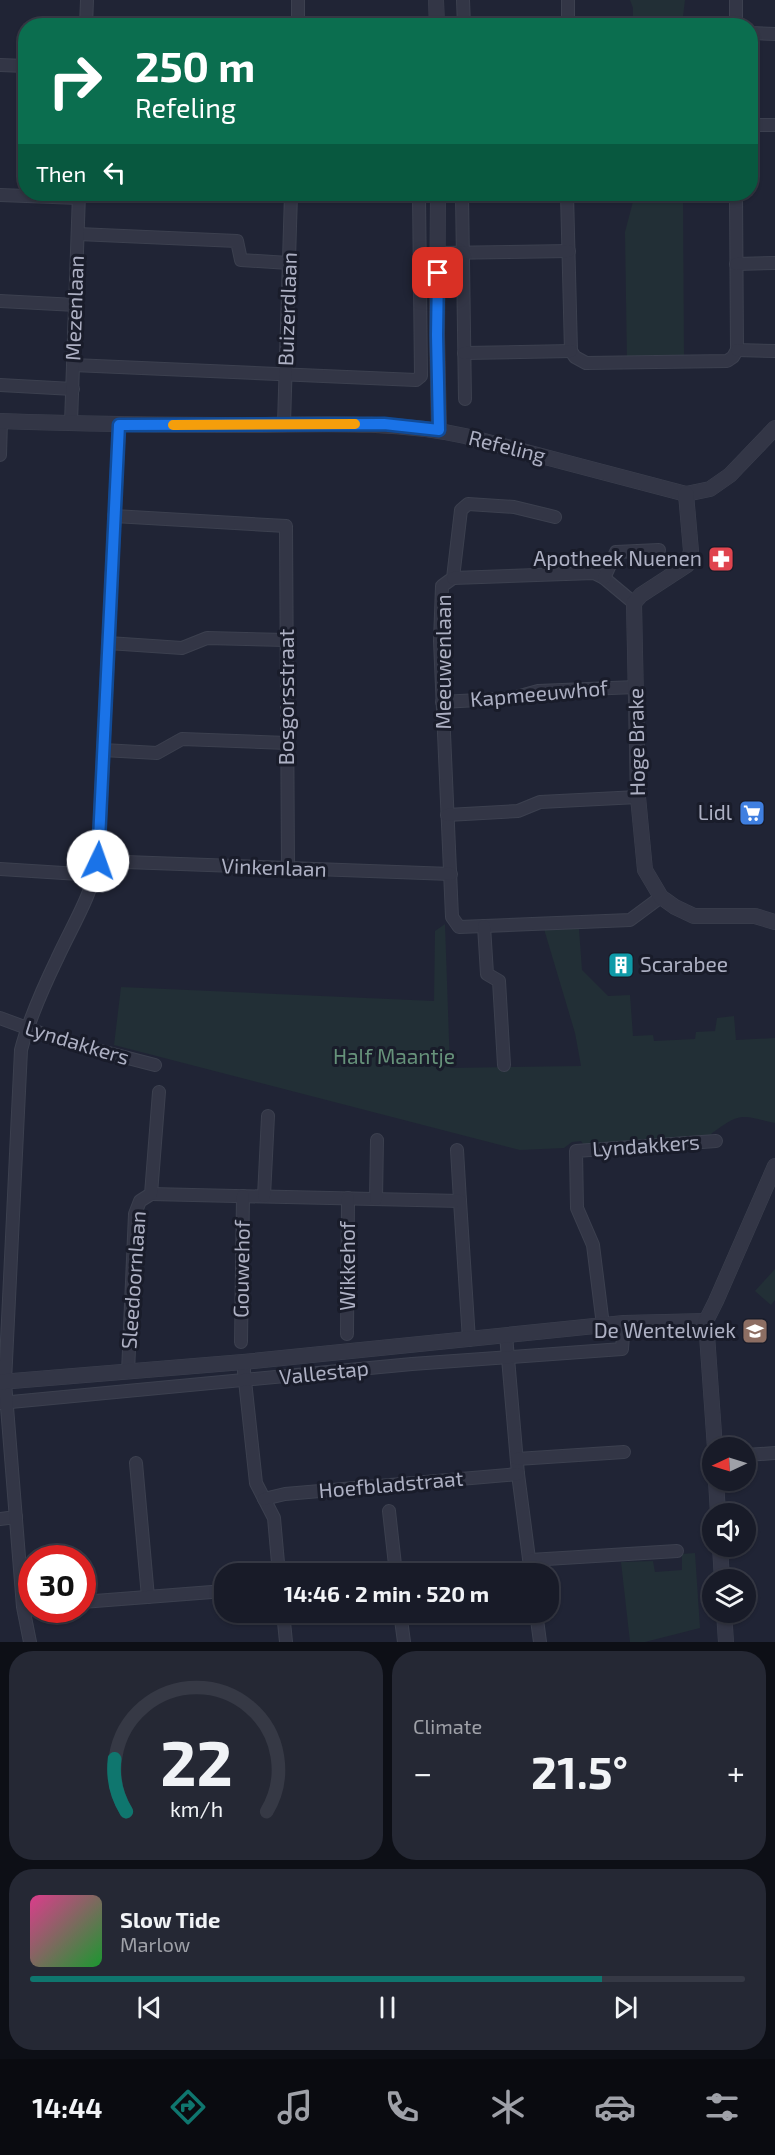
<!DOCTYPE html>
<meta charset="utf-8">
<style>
:root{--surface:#181b28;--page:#252834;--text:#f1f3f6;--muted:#9fa1a8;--line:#363945;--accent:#0f766e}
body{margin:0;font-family:"Exo 2",sans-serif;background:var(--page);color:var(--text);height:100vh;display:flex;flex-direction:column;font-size:22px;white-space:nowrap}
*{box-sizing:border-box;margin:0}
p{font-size:20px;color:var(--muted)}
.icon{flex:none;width:33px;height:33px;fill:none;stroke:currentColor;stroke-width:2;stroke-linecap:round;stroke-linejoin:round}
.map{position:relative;height:1642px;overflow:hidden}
.sheet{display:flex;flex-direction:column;gap:9px;padding:9px;background:#0d0f16;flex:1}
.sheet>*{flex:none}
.hud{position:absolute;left:18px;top:18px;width:740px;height:183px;border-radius:24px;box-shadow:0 2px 4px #0004,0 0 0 2px var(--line);background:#0b6e4f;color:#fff;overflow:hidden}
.needle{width:39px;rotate:266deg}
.fabs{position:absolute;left:702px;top:1437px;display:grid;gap:12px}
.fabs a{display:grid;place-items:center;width:54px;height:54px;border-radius:50%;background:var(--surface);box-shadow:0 2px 4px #0004,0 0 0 2px var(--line);font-size:30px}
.speed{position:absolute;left:18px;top:1545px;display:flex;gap:12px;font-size:30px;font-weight:700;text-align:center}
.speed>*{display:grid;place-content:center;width:78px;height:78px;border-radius:50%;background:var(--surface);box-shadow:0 2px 4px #0004,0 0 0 2px var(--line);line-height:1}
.speed .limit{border:9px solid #d22;background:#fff;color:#111}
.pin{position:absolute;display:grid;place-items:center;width:51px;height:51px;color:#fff;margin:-26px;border-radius:12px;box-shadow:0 3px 9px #0006}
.me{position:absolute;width:66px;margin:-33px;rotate:3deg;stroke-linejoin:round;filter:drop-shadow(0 0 4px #0008)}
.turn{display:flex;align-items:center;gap:21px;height:126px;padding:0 18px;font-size:27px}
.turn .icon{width:78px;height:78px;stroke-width:2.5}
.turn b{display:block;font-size:42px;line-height:51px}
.then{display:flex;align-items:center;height:57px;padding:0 18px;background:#0003;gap:12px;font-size:22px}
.big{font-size:45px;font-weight:700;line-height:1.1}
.sheet .widget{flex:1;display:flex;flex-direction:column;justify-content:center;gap:9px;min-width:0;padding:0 21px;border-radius:24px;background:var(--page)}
.sheet .dial{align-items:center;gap:0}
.dial svg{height:156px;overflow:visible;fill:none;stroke:var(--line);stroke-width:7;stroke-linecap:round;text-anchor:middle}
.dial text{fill:var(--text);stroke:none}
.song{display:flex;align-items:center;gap:18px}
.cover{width:72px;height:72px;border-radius:9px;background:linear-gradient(135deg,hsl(330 70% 55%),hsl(130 70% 35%))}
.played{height:6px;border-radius:3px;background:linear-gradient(90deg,var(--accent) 80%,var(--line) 80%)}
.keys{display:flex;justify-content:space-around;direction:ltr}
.heat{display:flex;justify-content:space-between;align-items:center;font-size:33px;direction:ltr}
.sheet .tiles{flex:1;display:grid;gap:9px;grid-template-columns:1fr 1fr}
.widget:last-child{grid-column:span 2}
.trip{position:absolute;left:214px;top:1563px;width:345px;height:60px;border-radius:24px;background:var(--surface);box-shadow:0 2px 4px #0004,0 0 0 2px var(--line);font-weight:700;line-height:60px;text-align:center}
.menu{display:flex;height:96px;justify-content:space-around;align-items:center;background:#0a0b10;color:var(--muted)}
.menu .icon{width:42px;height:42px}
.menu .current{color:var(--accent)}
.menu b{font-size:27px;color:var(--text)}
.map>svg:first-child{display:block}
.green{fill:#222f36}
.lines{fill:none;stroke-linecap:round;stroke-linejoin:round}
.minor-casing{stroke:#3c404f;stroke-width:14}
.tertiary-casing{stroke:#3c404f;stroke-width:16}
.minor{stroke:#333646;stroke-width:12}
.tertiary{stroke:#333646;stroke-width:15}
.route-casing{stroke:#114b97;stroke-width:15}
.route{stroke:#1a73e8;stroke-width:10}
.slow{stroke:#f59e0b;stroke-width:10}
.labels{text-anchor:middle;stroke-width:6;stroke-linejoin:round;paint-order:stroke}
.street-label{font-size:21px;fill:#adb0c3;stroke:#191c2a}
.poi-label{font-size:21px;fill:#adb0c3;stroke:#191c2a;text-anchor:end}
.park-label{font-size:21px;fill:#66927a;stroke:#191c2a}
</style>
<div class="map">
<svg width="775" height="1642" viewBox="0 0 775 1642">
<rect width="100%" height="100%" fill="#202435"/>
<g class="green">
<polygon points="630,0 685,0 682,25 633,25 633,8"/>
<polygon points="635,194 683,194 684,362 627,362 625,232"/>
<path d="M445,924L450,1068L581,1066L575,1033L544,929H579L582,970L608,996L630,995L633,1036L653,1035L654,1041L695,1039L696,1032L715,1031L717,1018L734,1016L736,1040L775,1038V1123C740,1115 741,1112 711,1134L712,1138L584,1145L581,1141L572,1142L564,1148L520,1150L114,1045L121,987L434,1001L435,931Z"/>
<polygon points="775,1269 775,1300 771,1305 755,1291"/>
<polygon points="695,1553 700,1628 645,1642 630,1642 621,1562 653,1561 655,1572 682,1570 682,1554"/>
</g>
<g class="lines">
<defs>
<g id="minor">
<polyline points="463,0 464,26"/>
<polyline points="86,26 87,0"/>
<polyline points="298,26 298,0"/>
<polyline points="568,26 568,0"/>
<polyline points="736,26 736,0"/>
<polyline points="750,33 775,34"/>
<polyline points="0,65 26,66"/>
<polyline points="750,125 775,125"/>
<polyline points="462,194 465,399"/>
<polyline points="567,194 571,351 575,357 586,363 727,361 733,357 737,350 736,194"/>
<polyline points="0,195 79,198"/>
<polyline points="78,234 237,241 241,260 289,263"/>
<polyline points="439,253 569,251"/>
<polyline points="736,264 775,263"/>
<polyline points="0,301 76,305"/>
<polyline points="737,350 775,351"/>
<polyline points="464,353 571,351"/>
<polyline points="73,365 416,380 421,376 419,194"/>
<polyline points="0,385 73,389"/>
<polyline points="71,423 79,194"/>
<polyline points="284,424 291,194"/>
<polyline points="0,455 1,421"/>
<polyline points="114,516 286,526 288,868"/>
<polyline points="555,517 514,507 468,504 461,510 453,578 442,586 440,641 452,917 459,927 630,920 661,897"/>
<polyline points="453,578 594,573 604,578 634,603"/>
<polyline points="604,578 616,552 659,550"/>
<polyline points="108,643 182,648 207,638 286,640"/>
<polyline points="442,702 513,698 538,691 636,687"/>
<polyline points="103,750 157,753 182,739 287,743"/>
<polyline points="447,815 518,811 540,802 638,797"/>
<polyline points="98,861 451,874"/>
<polyline points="0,869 95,875"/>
<polyline points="484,926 487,974 499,981 504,1065"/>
<polyline points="0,1018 62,1041 155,1065"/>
<polyline points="457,1150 460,1201"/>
<polyline points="151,1194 460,1201 469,1340"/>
<polyline points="264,1196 268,1116"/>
<polyline points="376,1199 377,1140"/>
<polyline points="603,1325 593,1245 577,1208 576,1151 716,1141"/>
<polyline points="347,1334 348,1198"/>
<polyline points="506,1335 518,1474 531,1574"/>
<polyline points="241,1342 243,1196"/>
<polyline points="243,1362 256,1483 274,1518 279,1574"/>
<polyline points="128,1372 135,1214 140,1201 151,1194 159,1092"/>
<polyline points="0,1403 412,1364 622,1349 624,1323"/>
<polyline points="746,1455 775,1453"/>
<polyline points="517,1459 624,1452"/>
<polyline points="136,1463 148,1597"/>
<polyline points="264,1499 285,1494 518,1474"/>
<polyline points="389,1511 396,1574"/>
<polyline points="0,1519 16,1517"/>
<polyline points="530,1560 677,1551"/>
<polyline points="82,1602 225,1591"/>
<polyline points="283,1612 286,1642"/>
<polyline points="400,1612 404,1642"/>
<polyline points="536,1612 540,1642"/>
<path d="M30,1642L23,1607L5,1382L21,1050C29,1019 43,988 57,959C72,926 91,897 98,861L119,425"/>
</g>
<g id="tertiary">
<polyline points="436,0 437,26"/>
<polyline points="438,194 437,335 439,430"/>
<path d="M0,421C85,424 171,425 256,425C326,424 396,421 465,436L686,494L710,489L730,475L775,428"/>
<polyline points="686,494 691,551 687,565 641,595 634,603 638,797 645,870 661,897 675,907 694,916 755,916 775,922"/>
<polyline points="0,1382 243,1362 624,1323 706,1321"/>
<polyline points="715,1448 706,1321 716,1301 775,1166"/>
<polyline points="716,1480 718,1514"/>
<polyline points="720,1546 722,1580"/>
<polyline points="724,1612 726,1642"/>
</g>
</defs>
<use href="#minor" class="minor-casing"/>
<use href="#tertiary" class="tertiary-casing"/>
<use href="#minor" class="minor"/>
<use href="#tertiary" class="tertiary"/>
</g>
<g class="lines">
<defs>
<polyline id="route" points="98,861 119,425 384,424 439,430 437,335 438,273"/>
</defs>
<use href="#route" class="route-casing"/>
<use href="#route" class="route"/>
<polyline class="slow" points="173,425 355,424"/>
</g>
<defs>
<symbol id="pharmacy-square" viewBox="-11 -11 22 22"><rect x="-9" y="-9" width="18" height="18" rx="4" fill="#e0444e" stroke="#191c2a"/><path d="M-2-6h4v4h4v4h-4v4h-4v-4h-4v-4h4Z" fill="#fff"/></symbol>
<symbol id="supermarket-square" viewBox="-11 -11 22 22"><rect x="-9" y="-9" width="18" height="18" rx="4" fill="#3f7fe0" stroke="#191c2a"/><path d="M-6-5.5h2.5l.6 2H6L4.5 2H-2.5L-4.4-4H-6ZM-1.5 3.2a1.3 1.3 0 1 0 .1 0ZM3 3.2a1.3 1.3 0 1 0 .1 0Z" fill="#fff"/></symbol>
<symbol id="building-square" viewBox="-11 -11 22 22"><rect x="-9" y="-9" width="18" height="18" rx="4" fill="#0f9aa8" stroke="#191c2a"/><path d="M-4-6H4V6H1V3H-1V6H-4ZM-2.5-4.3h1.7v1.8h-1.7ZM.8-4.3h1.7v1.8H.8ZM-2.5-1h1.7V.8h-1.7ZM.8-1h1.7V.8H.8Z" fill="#fff"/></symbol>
<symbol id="school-square" viewBox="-11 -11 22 22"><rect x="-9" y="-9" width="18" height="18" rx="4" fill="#8d6e63" stroke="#191c2a"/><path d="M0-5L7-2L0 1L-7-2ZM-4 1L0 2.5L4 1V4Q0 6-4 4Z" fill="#fff"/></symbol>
</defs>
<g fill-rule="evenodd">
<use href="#pharmacy-square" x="706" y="544" width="30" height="30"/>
<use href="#supermarket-square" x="737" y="798" width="30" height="30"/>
<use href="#building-square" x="606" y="950" width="30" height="30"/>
<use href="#school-square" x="740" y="1316" width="30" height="30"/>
</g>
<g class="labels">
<g class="street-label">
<text transform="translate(75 308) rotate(-88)" y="7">Mezenlaan</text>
<text transform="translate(288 309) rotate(-88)" y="7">Buizerdlaan</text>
<text transform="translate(507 447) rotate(14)" y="7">Refeling</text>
<text transform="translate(444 662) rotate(-90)" y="7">Meeuwenlaan</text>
<text transform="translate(539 694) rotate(-5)" y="7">Kapmeeuwhof</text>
<text transform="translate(287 697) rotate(-90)" y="7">Bosgorsstraat</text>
<text transform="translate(637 742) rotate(-91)" y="7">Hoge Brake</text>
<text transform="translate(274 868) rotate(2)" y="7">Vinkenlaan</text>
<text transform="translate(77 1043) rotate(17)" y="7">Lyndakkers</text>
<text transform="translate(646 1146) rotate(-4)" y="7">Lyndakkers</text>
<text transform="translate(348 1266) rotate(-90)" y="7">Wikkehof</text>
<text transform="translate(242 1269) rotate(-89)" y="7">Gouwehof</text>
<text transform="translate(134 1280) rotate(-86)" y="7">Sleedoornlaan</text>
<text transform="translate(324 1373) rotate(-6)" y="7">Vallestap</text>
<text transform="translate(391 1485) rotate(-5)" y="7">Hoefbladstraat</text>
</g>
<g class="poi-label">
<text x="702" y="566">Apotheek Nuenen</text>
<text x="732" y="820">Lidl</text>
<text x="640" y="972" text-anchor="start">Scarabee</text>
<text x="736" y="1338">De Wentelwiek</text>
</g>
<g class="park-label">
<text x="394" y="1064">Half Maantje</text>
</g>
</g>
</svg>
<div class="fabs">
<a><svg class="needle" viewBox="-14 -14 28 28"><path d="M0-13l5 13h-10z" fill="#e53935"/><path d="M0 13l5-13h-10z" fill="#9fa1a8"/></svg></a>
<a><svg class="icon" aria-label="sound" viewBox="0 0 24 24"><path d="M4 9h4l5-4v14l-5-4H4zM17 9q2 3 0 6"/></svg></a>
<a><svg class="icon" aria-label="layers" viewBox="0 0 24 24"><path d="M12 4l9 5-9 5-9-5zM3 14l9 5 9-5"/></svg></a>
</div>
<div class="speed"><div class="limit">30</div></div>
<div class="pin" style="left:438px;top:273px;background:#d93025"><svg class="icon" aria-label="arrive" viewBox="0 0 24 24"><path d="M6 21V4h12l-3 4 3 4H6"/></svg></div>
<svg class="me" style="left:98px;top:861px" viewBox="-20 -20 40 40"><circle r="19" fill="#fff"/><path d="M0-13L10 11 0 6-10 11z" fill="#1a73e8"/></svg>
<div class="trip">14:46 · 2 min · 520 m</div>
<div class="hud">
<div class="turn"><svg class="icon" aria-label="right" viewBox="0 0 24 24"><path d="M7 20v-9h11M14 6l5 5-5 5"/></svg><div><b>250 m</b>Refeling</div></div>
<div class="then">Then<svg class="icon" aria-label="left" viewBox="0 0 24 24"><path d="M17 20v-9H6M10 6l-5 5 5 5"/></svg></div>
</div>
</div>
<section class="sheet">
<div class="tiles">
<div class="widget dial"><svg viewBox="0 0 100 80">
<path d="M14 69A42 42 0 1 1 86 69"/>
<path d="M14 69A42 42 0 0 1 8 42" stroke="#0f766e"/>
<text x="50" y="56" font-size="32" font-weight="700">22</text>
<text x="50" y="72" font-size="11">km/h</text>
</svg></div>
<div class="widget"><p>Climate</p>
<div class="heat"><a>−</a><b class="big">21.5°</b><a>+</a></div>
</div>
<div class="widget">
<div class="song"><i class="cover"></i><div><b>Slow Tide</b><p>Marlow</p></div></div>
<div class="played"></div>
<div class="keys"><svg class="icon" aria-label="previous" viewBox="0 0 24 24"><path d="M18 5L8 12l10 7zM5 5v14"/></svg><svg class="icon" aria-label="pause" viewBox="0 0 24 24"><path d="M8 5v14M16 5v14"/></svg><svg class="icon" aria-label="next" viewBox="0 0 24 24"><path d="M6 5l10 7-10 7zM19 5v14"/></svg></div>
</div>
</div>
</section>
<nav class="menu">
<b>14:44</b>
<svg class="icon current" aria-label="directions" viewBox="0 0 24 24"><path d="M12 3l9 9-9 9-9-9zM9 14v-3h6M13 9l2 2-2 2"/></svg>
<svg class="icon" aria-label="music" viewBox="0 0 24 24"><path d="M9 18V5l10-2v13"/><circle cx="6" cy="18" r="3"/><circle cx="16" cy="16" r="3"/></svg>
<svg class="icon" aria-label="phone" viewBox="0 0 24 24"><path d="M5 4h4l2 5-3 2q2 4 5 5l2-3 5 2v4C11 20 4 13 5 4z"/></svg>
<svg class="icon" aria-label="climate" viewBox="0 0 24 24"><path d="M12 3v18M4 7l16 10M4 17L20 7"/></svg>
<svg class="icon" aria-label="car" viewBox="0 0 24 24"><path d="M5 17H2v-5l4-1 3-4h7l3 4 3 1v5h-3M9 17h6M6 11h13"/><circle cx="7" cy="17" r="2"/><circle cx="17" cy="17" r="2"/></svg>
<svg class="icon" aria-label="filters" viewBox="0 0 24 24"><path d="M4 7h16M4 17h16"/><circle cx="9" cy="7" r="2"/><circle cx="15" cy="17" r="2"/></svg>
</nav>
